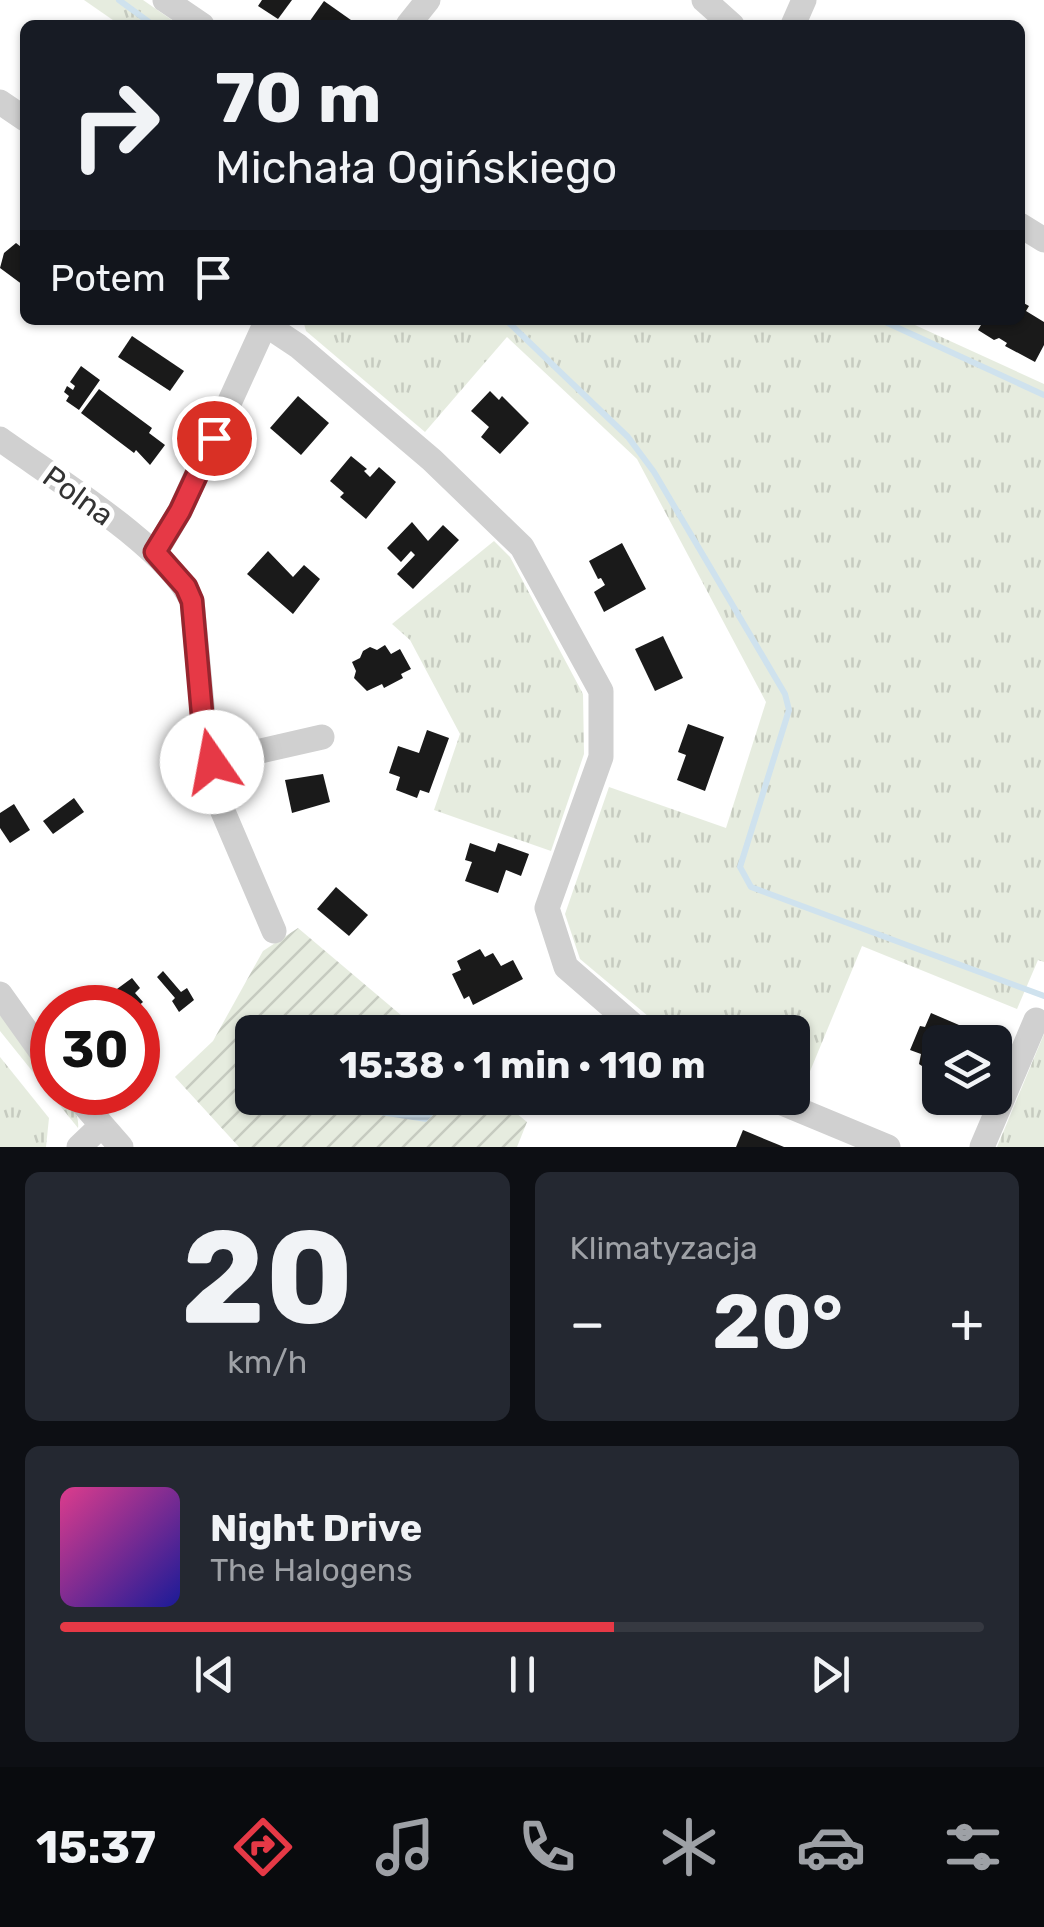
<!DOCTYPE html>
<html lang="pl">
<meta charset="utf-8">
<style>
:root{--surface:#171b24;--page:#242831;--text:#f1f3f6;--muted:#9ea1a6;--line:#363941;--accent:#e63946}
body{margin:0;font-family:Rubik,sans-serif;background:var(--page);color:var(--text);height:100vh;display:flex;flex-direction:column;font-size:38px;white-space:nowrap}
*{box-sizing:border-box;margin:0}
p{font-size:32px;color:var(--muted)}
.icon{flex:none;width:55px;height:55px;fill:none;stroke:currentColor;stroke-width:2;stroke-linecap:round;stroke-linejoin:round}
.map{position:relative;height:1147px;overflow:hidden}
.drawer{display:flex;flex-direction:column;gap:25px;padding:25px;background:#0d0f14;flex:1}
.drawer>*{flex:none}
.hud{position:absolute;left:20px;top:20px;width:1005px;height:305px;border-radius:15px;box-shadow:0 2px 8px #0004;background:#171b24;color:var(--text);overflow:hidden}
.controls{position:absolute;left:922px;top:1025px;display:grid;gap:20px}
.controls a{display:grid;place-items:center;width:90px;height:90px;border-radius:15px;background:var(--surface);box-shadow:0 2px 8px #0004;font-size:50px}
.speed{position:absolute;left:30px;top:985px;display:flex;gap:20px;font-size:50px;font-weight:700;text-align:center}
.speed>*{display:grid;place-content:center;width:130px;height:130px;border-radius:50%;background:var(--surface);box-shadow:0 2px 8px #0004;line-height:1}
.speed .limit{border:15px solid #d22;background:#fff;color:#111}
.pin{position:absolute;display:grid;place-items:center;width:85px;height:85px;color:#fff;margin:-42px;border:5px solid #fff;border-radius:50%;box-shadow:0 2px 10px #0007}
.me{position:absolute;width:110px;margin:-55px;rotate:348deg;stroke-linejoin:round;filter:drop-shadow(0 0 8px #0008)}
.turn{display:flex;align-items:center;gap:35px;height:210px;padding:0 30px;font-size:45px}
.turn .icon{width:130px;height:130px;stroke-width:2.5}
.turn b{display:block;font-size:70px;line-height:85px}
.then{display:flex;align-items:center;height:95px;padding:0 30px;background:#0003;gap:20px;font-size:38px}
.big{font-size:75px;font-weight:700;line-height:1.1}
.drawer .widget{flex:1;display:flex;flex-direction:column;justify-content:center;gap:15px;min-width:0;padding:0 35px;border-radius:15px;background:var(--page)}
.drawer .dial{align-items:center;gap:0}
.dial b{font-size:130px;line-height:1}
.song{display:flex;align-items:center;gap:30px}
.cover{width:120px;height:120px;border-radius:15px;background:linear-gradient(135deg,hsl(330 70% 55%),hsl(240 70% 35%))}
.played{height:10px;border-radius:5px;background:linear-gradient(90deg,var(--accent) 60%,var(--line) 60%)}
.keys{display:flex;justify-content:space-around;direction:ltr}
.heat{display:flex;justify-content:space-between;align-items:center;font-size:55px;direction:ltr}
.drawer .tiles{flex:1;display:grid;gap:25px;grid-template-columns:1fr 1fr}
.widget:last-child{grid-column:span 2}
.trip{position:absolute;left:235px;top:1015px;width:575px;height:100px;border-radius:15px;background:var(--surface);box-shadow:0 2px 8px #0004;font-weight:700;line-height:100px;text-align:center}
.menu{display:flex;height:160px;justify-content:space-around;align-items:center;background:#090b0e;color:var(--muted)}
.menu .icon{width:70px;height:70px}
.menu .selected{color:var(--accent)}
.menu b{font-size:45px;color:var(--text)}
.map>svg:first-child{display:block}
.grass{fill:url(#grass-tufts)}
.garden{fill:url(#garden-furrows)}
.water{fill:url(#water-rules)}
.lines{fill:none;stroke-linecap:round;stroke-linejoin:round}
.stream{stroke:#cfe2ee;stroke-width:6}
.building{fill:#1a1a1a}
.minor{stroke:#d0d0d0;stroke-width:25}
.route-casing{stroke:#96252e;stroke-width:25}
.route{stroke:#e63946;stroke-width:18}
.labels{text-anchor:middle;stroke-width:10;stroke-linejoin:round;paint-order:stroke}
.street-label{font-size:30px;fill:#333;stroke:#fff}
</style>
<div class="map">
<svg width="1044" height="1147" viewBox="0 0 1044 1147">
<defs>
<pattern id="grass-tufts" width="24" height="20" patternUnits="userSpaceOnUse" patternTransform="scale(2.5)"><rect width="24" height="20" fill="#e6ecdf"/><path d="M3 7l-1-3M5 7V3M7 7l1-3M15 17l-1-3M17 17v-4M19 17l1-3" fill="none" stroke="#c6cbc0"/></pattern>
<pattern id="garden-furrows" width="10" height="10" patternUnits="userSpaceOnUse" patternTransform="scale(2.5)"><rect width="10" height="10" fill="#e6ecdf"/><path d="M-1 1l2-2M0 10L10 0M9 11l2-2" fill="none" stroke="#c6cbc0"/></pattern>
<pattern id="water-rules" width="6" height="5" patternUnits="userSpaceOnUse" patternTransform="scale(2.5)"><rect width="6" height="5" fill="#cfe2ee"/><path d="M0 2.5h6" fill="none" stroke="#b2c2cd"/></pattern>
</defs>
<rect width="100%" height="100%" fill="#fff"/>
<g class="grass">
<polygon points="84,0 143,0 179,25 120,25"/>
<polygon points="303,320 904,320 1044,384 1044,962 1038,960 1017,1009 862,946 801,1093 793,1089 792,1032 667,1032 580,959 565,914 609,787 726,828 766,702 637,459 507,337 425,432 306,331"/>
<polygon points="494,541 510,557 583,694 584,754 551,851 434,810 460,734 410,640 392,624"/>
<path d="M0,1012L52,1083V1092L60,1093C69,1104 80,1113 78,1128L0,1031Z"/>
<polygon points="1044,1034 1044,1147 997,1147"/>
<polygon points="0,1057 49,1118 46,1147 0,1147"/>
</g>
<polygon class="garden" points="298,928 421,1032 252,1032 252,1098 498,1098 527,1122 517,1147 239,1147 175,1077 213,1041 263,951"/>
<polygon class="water" points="331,1098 440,1098 437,1111 426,1122 367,1113"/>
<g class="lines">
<g class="stream">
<polyline points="119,0 153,25"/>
<polyline points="506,320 628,437 654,472 785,694 789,710 740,867 751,887 1044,996"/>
<polyline points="881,320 1044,395"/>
</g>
</g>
<g class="building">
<polygon points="262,0 292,0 278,19 258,6"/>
<polygon points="324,1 358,25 307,25"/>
<polygon points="16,243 25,250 23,285 0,268 4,253"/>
<polygon points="1020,301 1029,306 1026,311 1044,322 1044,345 1035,362 1005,346 1007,343 999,338 994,340 978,330 984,320 1020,320"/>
<polygon points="132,336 184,371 170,391 118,357"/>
<polygon points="81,366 100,380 79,410 66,401 69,396 64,392 67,386 73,390 75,386 70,382"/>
<polygon points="99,389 152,428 149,433 165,445 150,465 136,450 134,453 81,413"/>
<polygon points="490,391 499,400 502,396 529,423 500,454 481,437 489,427 471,411"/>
<polygon points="298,396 329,423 301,455 270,428"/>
<polygon points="351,456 367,469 364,471 370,477 379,467 396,482 366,519 340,497 344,493 330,481"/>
<polygon points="412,522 428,541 443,525 459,540 413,589 397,574 415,555 411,551 401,562 387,548"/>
<polygon points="622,543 646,589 604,612 594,592 605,585 601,578 598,579 589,561"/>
<polygon points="268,551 293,577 304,565 320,579 293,614 247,574"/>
<polygon points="663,636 683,678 655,691 635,649"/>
<polygon points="385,645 391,654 400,649 411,669 401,674 403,678 384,688 382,684 367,691 354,678 356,671 352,662 360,658 363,651 370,647 377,650"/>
<polygon points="688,724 724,737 705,791 677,780 686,755 678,752"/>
<polygon points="427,730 449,738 429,793 420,790 417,798 396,790 400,777 389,773 398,746 419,753"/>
<polygon points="323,774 330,802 292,813 285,780"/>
<polygon points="74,798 84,812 53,834 43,821"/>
<polygon points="14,804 30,830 10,843 0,828 0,813"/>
<polygon points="470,843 495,852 498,843 529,854 521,876 506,870 498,893 465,881 472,862 465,860"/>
<polygon points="336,887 368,915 349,936 317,909"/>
<polygon points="480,949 485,957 493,953 501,966 513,960 523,979 473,1005 469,996 464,999 452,974 461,970 457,961"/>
<polygon points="163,971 181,992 187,988 194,1000 179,1012 172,1001 175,998 157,977"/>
<polygon points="132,978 140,988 135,993 143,1002 136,1008 114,1008 106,997"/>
<polygon points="931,1013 959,1025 953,1039 962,1042 940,1042 940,1062 928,1070 919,1064 921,1054 910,1050 920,1026 925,1027"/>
<polygon points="743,1130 784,1147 736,1147"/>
</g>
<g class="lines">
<g class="minor">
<polyline points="165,0 202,25"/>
<polyline points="704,0 732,25"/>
<polyline points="408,25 428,0"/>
<polyline points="793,25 804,0"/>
<polyline points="0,102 25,119"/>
<polyline points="1020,225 1044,240"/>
<polyline points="265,324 298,346 432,460 522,547 601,691 601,757 547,908 566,967 641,1032"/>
<path d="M0,439C51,476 168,547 192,601L205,737L221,807L274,931"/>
<polyline points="155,553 180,511 267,320"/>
<polyline points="212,762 322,737"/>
<polyline points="0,994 52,1067"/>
<polyline points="73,1092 121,1147"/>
<polyline points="770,1098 888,1147"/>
<polyline points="79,1147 101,1126"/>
<polyline points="982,1147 1036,1020"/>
</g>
</g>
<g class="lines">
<defs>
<polyline id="route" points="212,762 204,737 192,601 186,587 155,552 180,511 214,438"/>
</defs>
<use href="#route" class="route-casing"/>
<use href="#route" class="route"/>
</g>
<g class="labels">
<g class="street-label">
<text transform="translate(78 496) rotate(36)" y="10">Polna</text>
</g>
</g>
</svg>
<div class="controls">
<a><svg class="icon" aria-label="layers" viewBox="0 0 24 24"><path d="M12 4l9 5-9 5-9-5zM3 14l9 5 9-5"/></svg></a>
</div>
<div class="speed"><div class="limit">30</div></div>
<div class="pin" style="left:214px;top:438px;background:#d93025"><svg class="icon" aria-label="arrive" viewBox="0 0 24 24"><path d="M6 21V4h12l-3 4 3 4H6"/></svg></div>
<svg class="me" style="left:212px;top:762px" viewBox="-20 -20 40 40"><circle r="19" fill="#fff"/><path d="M0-13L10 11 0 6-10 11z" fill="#e63946"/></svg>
<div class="trip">15:38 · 1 min · 110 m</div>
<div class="hud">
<div class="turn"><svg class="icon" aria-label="right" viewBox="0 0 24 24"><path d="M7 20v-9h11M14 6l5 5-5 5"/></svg><div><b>70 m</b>Michała Ogińskiego</div></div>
<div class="then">Potem<svg class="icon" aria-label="arrive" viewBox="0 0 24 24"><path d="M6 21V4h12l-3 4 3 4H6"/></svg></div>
</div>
</div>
<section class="drawer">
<div class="tiles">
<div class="widget dial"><b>20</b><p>km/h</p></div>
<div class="widget"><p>Klimatyzacja</p>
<div class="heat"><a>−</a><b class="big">20°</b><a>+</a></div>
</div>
<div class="widget">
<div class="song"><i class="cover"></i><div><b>Night Drive</b><p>The Halogens</p></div></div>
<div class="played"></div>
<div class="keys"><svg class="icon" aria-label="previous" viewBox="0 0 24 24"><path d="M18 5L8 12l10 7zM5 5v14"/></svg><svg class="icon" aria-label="pause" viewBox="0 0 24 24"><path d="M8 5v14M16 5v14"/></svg><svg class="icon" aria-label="next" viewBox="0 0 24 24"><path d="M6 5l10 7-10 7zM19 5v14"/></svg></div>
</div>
</div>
</section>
<nav class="menu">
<b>15:37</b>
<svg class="icon selected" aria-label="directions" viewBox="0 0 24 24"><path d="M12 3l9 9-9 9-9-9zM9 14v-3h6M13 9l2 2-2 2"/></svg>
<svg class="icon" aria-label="music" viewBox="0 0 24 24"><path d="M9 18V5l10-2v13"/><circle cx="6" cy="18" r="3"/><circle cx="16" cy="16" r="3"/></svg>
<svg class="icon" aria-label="phone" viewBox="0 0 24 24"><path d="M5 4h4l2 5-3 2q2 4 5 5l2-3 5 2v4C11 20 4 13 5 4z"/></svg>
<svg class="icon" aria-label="climate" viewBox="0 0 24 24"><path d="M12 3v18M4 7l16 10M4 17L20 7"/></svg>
<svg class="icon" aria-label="car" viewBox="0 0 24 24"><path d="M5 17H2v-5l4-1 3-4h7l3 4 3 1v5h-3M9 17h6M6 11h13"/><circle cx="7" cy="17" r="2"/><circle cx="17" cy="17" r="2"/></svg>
<svg class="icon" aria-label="filters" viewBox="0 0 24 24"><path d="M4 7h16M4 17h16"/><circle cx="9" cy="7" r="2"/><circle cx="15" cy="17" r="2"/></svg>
</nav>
